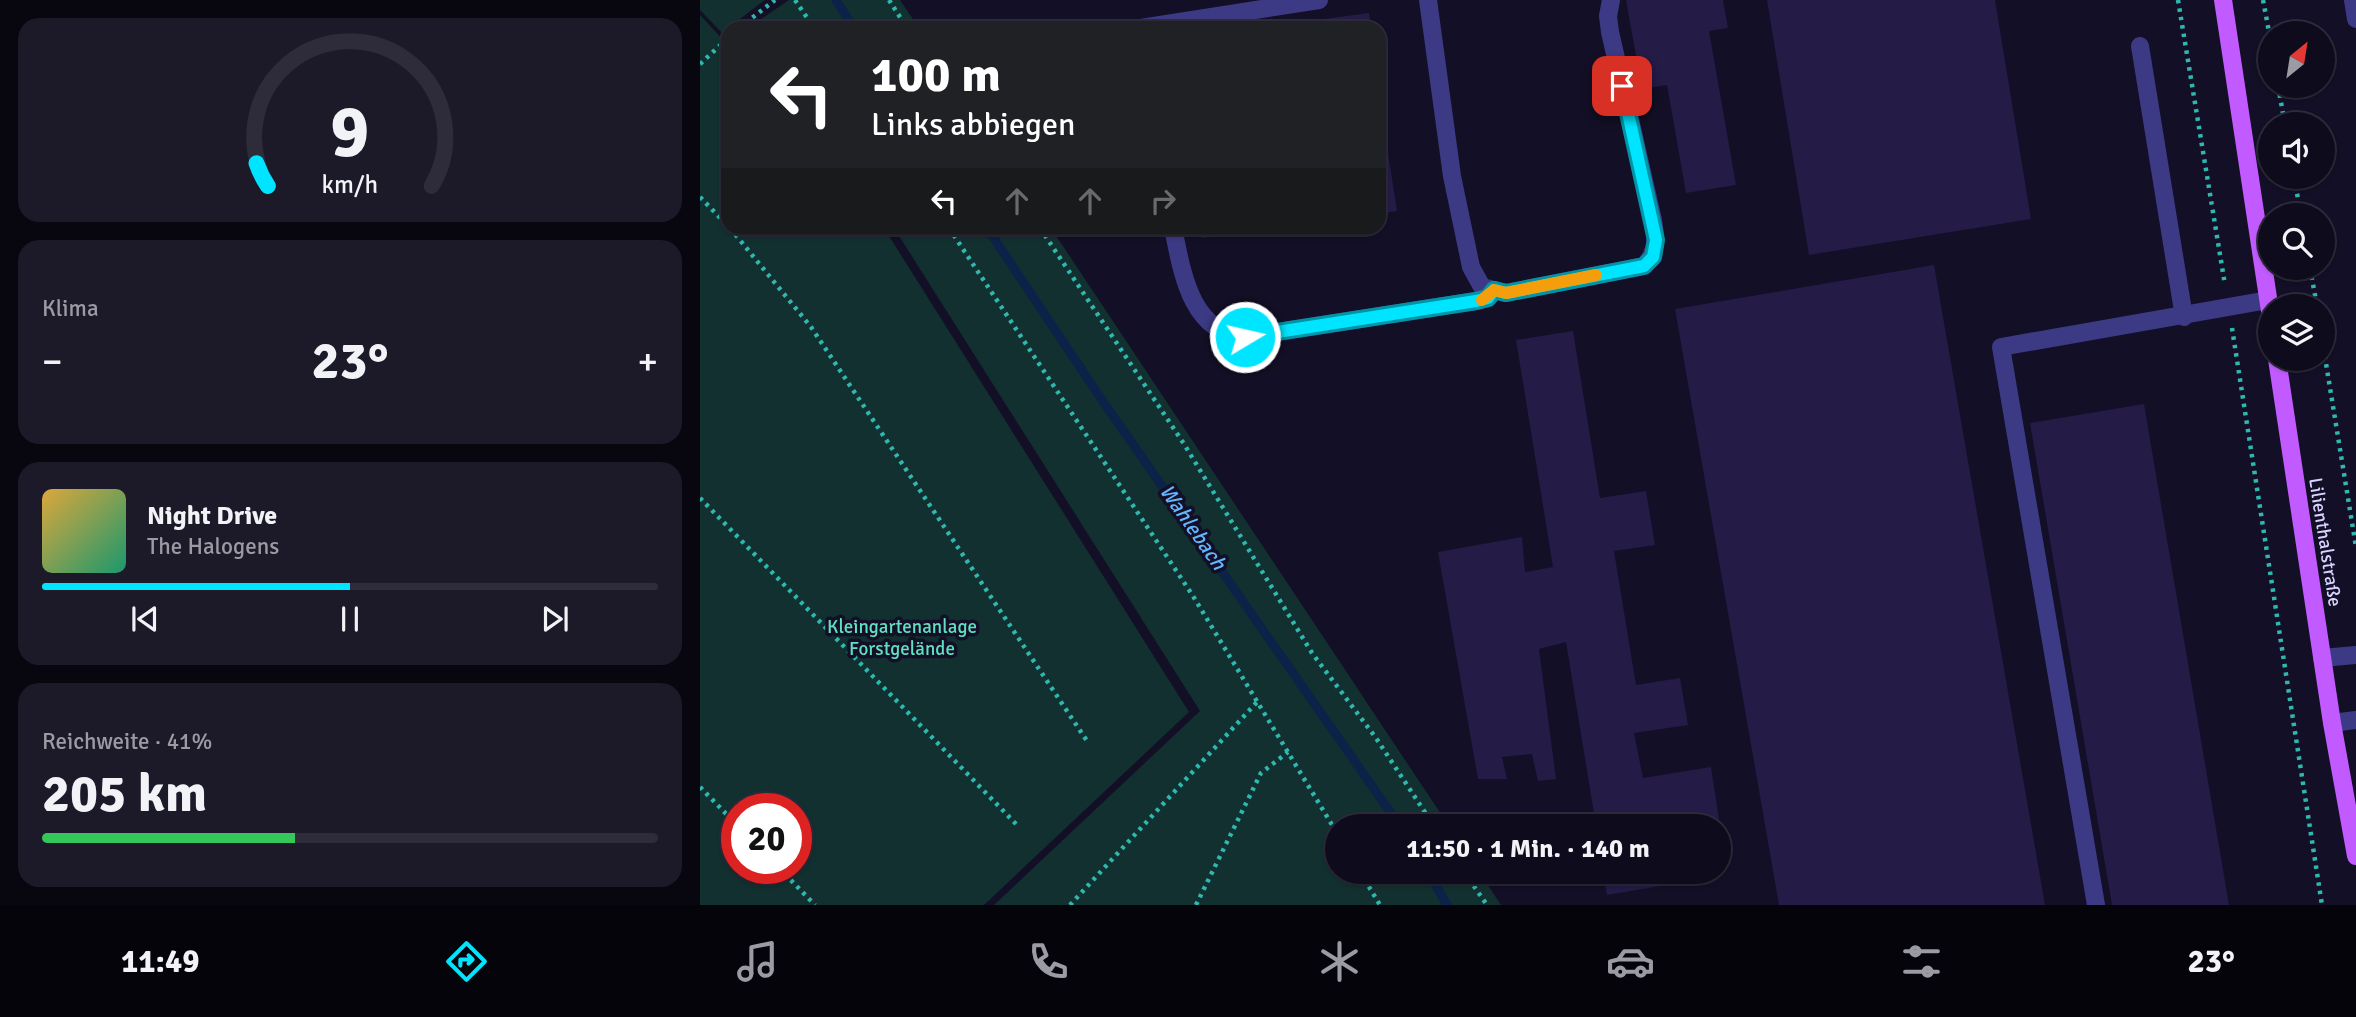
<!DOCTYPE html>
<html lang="de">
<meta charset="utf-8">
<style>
:root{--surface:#0e0b1c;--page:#1c1929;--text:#f1f3f6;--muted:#9b9ba3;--line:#2e2b3b;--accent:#00e5ff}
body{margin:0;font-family:Signika,sans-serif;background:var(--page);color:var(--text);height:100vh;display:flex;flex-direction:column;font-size:26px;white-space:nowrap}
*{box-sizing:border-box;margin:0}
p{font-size:23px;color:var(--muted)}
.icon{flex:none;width:38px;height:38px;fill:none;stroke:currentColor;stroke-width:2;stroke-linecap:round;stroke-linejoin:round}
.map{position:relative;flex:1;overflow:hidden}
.side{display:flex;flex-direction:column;gap:18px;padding:18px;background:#08060f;width:700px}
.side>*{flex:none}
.hud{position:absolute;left:21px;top:21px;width:665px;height:214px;border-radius:21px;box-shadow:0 2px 5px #0004,0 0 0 2px var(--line);background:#202124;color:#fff;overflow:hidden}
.needle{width:46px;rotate:30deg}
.buttons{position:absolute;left:1558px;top:21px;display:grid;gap:14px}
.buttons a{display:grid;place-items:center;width:77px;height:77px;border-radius:50%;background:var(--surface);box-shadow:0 2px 5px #0004,0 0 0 2px var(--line);font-size:35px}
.speed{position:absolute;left:21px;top:793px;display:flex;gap:14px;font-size:35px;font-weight:700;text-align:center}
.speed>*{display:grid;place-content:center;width:91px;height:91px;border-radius:50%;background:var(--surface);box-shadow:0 2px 5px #0004,0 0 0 2px var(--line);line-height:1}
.speed .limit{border:10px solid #d22;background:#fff;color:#111}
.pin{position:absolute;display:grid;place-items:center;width:60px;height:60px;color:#fff;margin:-30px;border-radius:14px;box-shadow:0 4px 10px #0006}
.me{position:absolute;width:77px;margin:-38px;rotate:81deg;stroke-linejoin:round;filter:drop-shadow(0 0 5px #0008)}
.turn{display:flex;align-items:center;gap:24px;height:147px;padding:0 35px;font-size:32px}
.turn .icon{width:91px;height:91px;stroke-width:2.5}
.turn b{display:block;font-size:49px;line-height:60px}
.lanes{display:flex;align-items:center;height:66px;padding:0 35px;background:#0003;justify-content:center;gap:35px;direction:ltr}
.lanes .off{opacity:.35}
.big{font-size:52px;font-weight:700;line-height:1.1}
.side .card{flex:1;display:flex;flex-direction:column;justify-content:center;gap:10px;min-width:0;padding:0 24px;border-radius:21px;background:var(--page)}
.side .dial{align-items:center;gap:0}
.dial svg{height:182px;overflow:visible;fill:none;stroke:var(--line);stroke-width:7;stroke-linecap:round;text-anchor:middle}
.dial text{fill:var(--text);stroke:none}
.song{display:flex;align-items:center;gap:21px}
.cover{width:84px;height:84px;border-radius:10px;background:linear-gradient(135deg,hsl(40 70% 55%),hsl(160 70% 35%))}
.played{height:7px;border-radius:4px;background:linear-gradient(90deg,var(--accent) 50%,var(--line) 50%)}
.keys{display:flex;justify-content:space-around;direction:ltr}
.heat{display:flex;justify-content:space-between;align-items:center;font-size:38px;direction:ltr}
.charge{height:10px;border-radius:5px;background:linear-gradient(90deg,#34c759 41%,var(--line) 0)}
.trip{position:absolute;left:625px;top:814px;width:406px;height:70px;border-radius:35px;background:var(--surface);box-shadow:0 2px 5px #0004,0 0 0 2px var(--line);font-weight:700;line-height:70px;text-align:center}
.dock{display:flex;height:112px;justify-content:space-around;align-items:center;background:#06040b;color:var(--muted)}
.dock .icon{width:49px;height:49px}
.dock .active{color:var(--accent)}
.dock b{font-size:32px;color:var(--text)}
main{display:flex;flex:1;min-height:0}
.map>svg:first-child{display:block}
.green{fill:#12302f;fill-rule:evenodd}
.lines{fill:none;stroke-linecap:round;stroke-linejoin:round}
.stream{stroke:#0c2248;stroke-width:9}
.building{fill:#241b47}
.path{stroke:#2fb8b0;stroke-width:4.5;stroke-dasharray:3.5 5;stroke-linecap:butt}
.minor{stroke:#3d3a85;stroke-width:18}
.major{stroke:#c25bff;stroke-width:18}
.route-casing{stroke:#0095a6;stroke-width:18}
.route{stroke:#00e5ff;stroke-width:12}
.slow{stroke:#f59e0b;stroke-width:12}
.labels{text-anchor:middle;stroke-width:7;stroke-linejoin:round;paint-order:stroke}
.street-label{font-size:19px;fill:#d9d4ff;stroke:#130f26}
.park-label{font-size:19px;fill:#5fe0c0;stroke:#130f26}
.water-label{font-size:21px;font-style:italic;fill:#62b6ff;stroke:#130f26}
</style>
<main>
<section class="side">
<div class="card dial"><svg viewBox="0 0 100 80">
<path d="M14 69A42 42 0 1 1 86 69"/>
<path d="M14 69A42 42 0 0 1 9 59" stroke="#00e5ff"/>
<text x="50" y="56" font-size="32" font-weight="700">9</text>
<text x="50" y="72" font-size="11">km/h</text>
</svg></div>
<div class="card"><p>Klima</p>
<div class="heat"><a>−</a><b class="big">23°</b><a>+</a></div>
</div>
<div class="card">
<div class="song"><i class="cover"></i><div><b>Night Drive</b><p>The Halogens</p></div></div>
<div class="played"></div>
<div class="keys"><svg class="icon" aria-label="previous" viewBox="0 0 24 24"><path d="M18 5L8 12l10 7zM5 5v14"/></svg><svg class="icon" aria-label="pause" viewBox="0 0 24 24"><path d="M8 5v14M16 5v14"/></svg><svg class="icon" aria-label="next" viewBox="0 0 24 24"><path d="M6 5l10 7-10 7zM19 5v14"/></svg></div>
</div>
<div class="card"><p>Reichweite · 41%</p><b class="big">205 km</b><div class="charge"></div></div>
</section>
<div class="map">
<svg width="1656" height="905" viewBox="0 0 1656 905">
<rect width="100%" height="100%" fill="#130f26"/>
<g class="green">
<polygon points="0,0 65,0 28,28 24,35 0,10"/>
<polygon points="89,0 200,0 219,28 48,28"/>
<path d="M0,15L28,45V228H184L489,712L284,905H0ZM37,808H96V868H37Z"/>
<polygon points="194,228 351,228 749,826 637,826 637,872 779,872 801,905 294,905 500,711"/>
</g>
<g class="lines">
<g class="stream">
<polyline points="136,0 154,28"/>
<polyline points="287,228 404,403 700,826"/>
<polyline points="728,872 747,905"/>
</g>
</g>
<g class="building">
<polygon points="926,0 1023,0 1028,28 1009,31 1036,185 986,193 967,85 942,89"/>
<polygon points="1067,0 1295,0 1331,219 1109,255"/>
<polygon points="669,13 671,28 571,28 571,26"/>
<polygon points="679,94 697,211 679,214"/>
<polygon points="500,228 568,228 569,229 502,238"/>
<polygon points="1234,265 1345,905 1079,905 975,309"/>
<polygon points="873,331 900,498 946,491 955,545 914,551 936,685 980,678 988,725 934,733 943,778 1011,767 1020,826 896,826 866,642 839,649 856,779 838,781 832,754 802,757 807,779 778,779 738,552 822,537 825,572 853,567 816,340"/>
<polygon points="1444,404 1529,905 1412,905 1330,423"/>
<polygon points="903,872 958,872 960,886 907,895"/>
</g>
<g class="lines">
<g class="path">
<polyline points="95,0 114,28"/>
<polyline points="189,0 207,28"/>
<polyline points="1478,0 1525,285"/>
<polyline points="1563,0 1570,37"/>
<polyline points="39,28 75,0"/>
<polyline points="0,64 28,38"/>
<polyline points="1578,86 1585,124"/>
<polyline points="1594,177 1601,215"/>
<polyline points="0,197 28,226"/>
<polyline points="30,228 111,327 389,744"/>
<polyline points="249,228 493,596 637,833"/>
<polyline points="340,228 484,444 612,653 676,738 734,826"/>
<polyline points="1610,268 1617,306"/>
<polyline points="1532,328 1622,905"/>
<polyline points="1622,339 1656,547"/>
<polyline points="0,498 317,825"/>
<polyline points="0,787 37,825"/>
<polyline points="79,868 115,905"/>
<polyline points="660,872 680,905"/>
<polyline points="764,872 787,905"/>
<polyline points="370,905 557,702"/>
<polyline points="496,905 561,773 588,752"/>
</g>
<g class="minor">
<path d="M728,0L752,176L771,267L782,287L806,293L944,266C958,251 956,238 953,220L910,32L908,16L911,0"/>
<polyline points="1653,0 1656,19"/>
<polyline points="441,28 619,0"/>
<polyline points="1440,46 1484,317"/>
<path d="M473,228C482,271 490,333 545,337L776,301L788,298L794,290"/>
<polyline points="1622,658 1656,655"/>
<polyline points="1632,723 1656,720"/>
<polyline points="1396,905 1301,347 1568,300"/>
</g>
<g class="major">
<polyline points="1523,0 1570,311"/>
<polyline points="1577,359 1632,723 1656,856"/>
</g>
</g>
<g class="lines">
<defs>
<polyline id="route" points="545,337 776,301 788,298 794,290 806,293 944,266 953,257 956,240 922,86"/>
</defs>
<use href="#route" class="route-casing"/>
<use href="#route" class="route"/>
<polyline class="slow" points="782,300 794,290 806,293 896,275"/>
</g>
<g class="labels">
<g class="street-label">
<text transform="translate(1626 542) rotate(81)" y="7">Lilienthalstraße</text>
</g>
<g class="park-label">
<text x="202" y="633">Kleingartenanlage<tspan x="202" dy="22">Forstgelände</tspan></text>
</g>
<g class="water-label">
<text transform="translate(493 527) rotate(55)" y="7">Wahlebach</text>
</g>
</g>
</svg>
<div class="buttons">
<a><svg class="needle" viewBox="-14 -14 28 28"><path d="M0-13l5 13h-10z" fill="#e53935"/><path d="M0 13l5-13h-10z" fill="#9b9ba3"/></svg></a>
<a><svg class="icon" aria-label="sound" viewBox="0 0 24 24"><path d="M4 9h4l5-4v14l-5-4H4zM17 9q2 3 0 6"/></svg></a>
<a><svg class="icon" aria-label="search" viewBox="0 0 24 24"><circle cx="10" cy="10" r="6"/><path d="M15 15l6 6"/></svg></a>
<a><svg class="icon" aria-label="layers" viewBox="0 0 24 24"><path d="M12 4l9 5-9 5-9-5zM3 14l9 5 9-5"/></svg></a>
</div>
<div class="speed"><div class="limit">20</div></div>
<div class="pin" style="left:922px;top:86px;background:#d93025"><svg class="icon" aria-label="arrive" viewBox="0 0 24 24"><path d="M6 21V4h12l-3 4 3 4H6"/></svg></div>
<svg class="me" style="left:545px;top:337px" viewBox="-20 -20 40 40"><circle r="17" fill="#00e5ff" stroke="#fff" stroke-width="3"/><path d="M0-11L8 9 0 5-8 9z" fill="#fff"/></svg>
<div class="trip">11:50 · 1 Min. · 140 m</div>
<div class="hud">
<div class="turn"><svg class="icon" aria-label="left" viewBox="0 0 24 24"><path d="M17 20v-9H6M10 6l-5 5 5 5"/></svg><div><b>100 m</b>Links abbiegen</div></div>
<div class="lanes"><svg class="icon" aria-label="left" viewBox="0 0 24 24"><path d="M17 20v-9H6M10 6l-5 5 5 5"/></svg><svg class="icon off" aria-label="ahead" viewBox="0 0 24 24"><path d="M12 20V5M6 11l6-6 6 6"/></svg><svg class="icon off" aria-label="ahead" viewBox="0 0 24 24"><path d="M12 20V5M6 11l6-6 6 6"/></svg><svg class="icon off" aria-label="right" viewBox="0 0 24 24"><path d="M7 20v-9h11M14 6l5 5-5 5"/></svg></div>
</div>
</div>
</main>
<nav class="dock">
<b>11:49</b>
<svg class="icon active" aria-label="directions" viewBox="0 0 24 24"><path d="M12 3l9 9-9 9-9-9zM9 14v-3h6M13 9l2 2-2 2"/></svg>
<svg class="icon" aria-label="music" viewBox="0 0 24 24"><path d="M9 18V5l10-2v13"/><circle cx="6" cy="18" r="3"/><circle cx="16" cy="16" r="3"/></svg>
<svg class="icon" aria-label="phone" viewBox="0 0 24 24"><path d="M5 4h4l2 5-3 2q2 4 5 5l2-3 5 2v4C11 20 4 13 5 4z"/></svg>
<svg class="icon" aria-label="climate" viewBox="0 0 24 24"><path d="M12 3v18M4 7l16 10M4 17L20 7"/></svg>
<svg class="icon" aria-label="car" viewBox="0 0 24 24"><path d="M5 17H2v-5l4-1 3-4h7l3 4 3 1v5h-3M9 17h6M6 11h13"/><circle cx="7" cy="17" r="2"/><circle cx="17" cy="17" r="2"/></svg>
<svg class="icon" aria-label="filters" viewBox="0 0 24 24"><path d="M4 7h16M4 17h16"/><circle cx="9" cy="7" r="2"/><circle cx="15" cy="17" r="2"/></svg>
<b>23°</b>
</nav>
